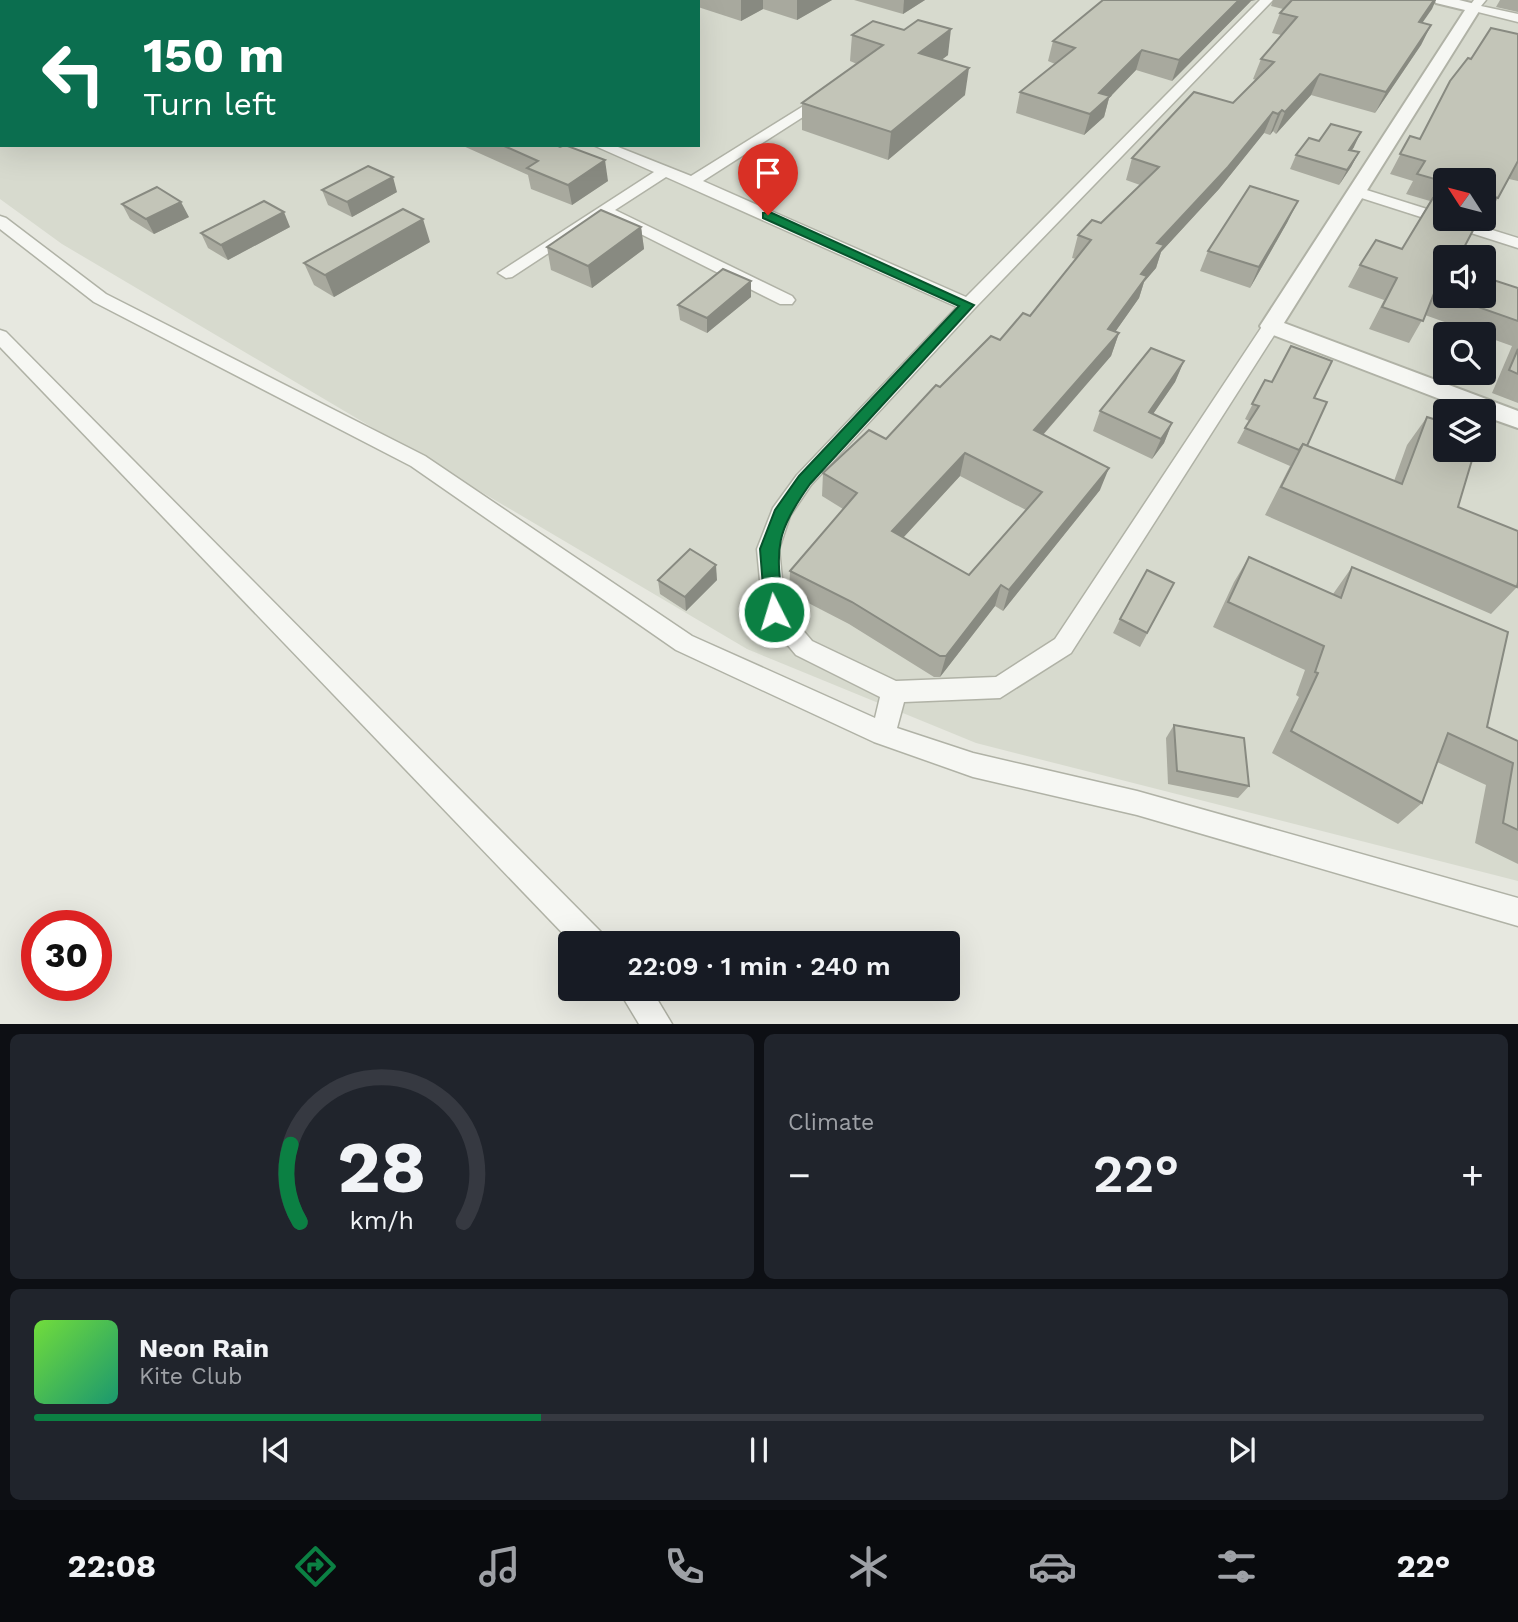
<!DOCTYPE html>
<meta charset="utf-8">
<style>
:root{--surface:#171b24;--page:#20242c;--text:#f1f3f6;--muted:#9ea1a6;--line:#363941;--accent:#0b8043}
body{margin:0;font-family:"Work Sans",sans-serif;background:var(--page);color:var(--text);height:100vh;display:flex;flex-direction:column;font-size:26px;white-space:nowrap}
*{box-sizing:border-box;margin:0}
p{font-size:23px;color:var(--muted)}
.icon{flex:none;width:38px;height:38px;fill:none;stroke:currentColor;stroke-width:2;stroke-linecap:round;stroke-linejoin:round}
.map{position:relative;height:1024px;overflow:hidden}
.drawer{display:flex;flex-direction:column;gap:10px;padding:10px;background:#0d0f14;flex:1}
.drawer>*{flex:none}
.banner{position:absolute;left:0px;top:0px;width:700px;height:147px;box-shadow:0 7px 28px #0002;background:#0b6e4f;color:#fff;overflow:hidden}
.needle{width:46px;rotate:306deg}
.controls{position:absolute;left:1433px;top:168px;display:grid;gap:14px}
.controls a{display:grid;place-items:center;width:63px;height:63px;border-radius:7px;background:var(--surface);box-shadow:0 7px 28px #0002;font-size:35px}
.speed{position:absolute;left:21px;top:910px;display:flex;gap:14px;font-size:35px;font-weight:700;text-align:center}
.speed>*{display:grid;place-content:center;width:91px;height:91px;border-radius:50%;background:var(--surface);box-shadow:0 7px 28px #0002;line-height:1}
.speed .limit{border:10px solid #d22;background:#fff;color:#111}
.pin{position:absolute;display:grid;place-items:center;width:60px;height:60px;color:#fff;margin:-72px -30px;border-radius:50% 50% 50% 0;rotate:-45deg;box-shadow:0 0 7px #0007}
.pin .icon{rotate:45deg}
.me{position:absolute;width:77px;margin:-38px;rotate:355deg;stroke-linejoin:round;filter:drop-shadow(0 0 5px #0008)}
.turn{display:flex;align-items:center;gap:24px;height:147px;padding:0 28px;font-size:32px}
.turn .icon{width:91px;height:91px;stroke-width:2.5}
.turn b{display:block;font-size:49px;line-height:60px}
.big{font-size:52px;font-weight:600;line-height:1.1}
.drawer .widget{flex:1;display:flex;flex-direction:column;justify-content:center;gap:10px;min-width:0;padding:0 24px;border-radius:10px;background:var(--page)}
.drawer .dial{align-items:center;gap:0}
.dial svg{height:182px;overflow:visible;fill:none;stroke:var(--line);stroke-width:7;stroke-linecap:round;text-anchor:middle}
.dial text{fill:var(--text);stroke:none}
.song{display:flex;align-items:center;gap:21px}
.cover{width:84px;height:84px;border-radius:10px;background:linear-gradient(135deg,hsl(100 70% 55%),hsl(160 70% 35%))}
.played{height:7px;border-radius:4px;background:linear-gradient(90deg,var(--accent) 35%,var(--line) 35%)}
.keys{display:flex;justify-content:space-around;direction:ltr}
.heat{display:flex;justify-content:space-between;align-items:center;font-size:38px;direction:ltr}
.drawer .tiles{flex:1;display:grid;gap:10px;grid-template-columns:1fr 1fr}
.widget:last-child{grid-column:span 2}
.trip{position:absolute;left:558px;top:931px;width:402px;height:70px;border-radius:7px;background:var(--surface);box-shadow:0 7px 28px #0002;font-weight:600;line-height:70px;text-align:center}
.tabs{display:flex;height:112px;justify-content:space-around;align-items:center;background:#090b0e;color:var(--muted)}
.tabs .icon{width:49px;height:49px}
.tabs .selected{color:var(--accent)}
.tabs b{font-size:32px;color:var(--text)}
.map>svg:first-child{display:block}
.built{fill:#d7dace;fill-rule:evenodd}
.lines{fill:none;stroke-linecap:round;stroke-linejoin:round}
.minor-casing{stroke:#b0b2a6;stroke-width:3}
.tertiary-casing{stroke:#b0b2a6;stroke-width:4}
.minor{fill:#f6f7f3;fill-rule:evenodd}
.tertiary{fill:#f6f7f3;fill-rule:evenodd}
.wall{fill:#a8a99e;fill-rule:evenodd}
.shaded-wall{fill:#888a81}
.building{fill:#c3c5b8;stroke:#888a81;stroke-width:2;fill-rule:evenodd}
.route{fill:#0b8043;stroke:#07532c;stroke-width:2}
</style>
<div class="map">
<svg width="1518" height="1024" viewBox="0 0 1518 1024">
<rect width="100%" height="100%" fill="#e7e8e0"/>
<path class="built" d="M0,0H1518V881L976,743L747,649L62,244L0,199ZM2,2H698V145H2ZM1446,180H1484V219H1446ZM1446,257H1484V296H1446ZM1446,334H1484V373H1446ZM1446,411H1484V450H1446Z"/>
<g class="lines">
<defs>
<g id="minor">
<polygon points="584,0 597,0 582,2"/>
<polygon points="1260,0 1273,0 974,309 811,485 790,516 779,549 785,609 812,641 896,681 996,677 1055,639 1265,322 1277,322 1280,326 1071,653 1000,698 904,702 897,728 973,753 1137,791 1518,898 1518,926 1137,815 973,777 874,742 676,650 411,466 94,302 0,229 0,216 6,218 106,294 425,456 692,636 875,718 880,697 796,655 766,619 763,612 757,549 773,508 797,475 957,307 666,177 615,210 792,296 795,300 792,304 780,304 605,216 512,277 506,278 498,273 654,172 593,145 613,145 691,176 826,92 833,96 831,99 703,181 966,297"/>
<polygon points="1474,0 1486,0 1481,6 1518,14 1518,22 1470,10 1468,8"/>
<polygon points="0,66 2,67 2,75 0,74"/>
<polygon points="1357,187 1446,215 1446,219 1457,219 1518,238 1518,248 1352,195 1349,192 1352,189"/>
<polygon points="0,330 6,332 602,933 606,943 572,943 0,347"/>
<polygon points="618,989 651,989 672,1024 639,1024"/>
</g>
<polygon id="tertiary" points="1434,0 1459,0 1479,5 1481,8 1284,323 1518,411 1518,428 1484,416 1484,411 1471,411 1263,331 1260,326 1465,10 1436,3"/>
</defs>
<use href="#minor" class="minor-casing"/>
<use href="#tertiary" class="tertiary-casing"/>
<use href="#minor" class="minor"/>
<use href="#tertiary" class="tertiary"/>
</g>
<g class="wall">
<polygon points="448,0 490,0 486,2 453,2"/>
<polygon points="677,0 832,0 797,20 763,9 741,21 698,7 698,2 682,2"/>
<polygon points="854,0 925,0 903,14"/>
<path d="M1273,0H1436L1422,23L1431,25L1421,45L1375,113L1311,95L1276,134L1273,131L1270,135L1264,133L1219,189L1161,252L1156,268L1144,282L1139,298L1115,332L1119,333L1111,356L1043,435L1100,490L1003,611L995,606L940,677H934L849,624L789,593L790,571L843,509L822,496L823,473L886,439L940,387L1030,316L1076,259L1072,258L1078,235L1101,223L1140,185L1126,180L1132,158L1233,103L1256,80L1253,79L1261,59L1281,35L1272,33L1280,13L1283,9L1271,6ZM960,476L1026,510L969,575L903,538Z"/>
<polygon points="1500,0 1518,0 1518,12 1496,7"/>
<polygon points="1251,1 1172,81 1136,70 1109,98 1104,117 1084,135 1016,113 1020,92 1055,64 1048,61 1053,41"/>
<polygon points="1518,34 1518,181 1509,179 1498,198 1485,219 1484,218 1484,180 1446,180 1446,296 1484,296 1518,288 1518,403 1492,393 1512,346 1484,336 1484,334 1478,334 1425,315 1409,343 1369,329 1384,300 1348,287 1360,265 1402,249 1430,201 1406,194 1413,181 1390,174 1410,136 1420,139 1471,59"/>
<polygon points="852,35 948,55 941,60 965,95 888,160 802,130 802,103 857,64 850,61"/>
<polygon points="1319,141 1354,147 1352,150 1359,152 1351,167 1339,185 1290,169 1296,155"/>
<polygon points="461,145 556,145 608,181 572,205 531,189 528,175"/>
<polygon points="322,190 397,192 352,217 328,205"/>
<polygon points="122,204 189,217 154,234 130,219"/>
<polygon points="1288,221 1250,288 1200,271 1208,251"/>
<polygon points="290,227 228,260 208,248 201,233"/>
<polygon points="641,227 644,249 592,288 551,270 547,247"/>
<polygon points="430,242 334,297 314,285 304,263"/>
<polygon points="751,281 751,297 707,333 680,320 678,305"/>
<polygon points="1184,361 1175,382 1153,414 1172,423 1164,443 1152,459 1093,431 1100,411"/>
<polygon points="1265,380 1314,398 1307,446 1394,481 1407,445 1427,417 1458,507 1517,587 1491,614 1265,515 1290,466 1237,443 1249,421 1245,419"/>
<polygon points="1249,557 1333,594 1352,567 1487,727 1518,741 1518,864 1475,843 1486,785 1437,762 1422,803 1398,824 1272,753 1299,697 1296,695 1305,670 1213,627 1234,582"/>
<polygon points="658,580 717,580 686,611 660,594"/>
<polygon points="1174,583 1140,647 1113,633 1120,619"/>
<polygon points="1174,725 1249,786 1238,798 1168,784 1166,738"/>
</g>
<g class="shaded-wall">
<polygon points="179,0 191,0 191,2 174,2"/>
<polygon points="469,0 490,0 486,2 469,2"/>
<polygon points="741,0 763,0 763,9 741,21"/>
<polygon points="797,0 832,0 797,20"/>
<polygon points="904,0 925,0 903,14"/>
<polygon points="1239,0 1256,0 1251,1 1172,81 1179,60"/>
<polygon points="1434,0 1436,0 1432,9 1409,42 1419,22"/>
<polygon points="0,13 2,16 2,41 0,42"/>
<polygon points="1431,25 1421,45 1375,113 1386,92"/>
<polygon points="951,29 948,55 915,80 919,53"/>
<polygon points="1142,50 1136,70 1109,98 1104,117 1084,135 1090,114 1099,93"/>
<polygon points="969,68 965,95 888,160 891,132"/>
<polygon points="1320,74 1311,95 1276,134 1285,112"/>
<polygon points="1282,110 1273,131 1270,135 1278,114"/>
<polygon points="1273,112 1264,133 1219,189 1161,252 1156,268 1144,282 1139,298 1101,352 1108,329 1141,274 1157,243"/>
<polygon points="1361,132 1354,147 1342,164 1349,150"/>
<polygon points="1359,152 1351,167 1339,185 1347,170"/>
<polygon points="605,160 608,181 572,205 568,185"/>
<polygon points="393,177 397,192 352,217 347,202"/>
<polygon points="1298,201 1288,221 1250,288 1259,267"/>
<polygon points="181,202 189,217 154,234 146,219"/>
<polygon points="284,212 290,227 228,260 221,245"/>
<polygon points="423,219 430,242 334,297 325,275"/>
<polygon points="641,227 644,249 592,288 588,266"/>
<polygon points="751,281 751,297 707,333 707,318"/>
<polygon points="1119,333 1111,356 1027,453 1034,430"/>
<polygon points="1184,361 1175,382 1142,430 1149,412"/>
<polygon points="1172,423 1164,443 1152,459 1161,439"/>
<polygon points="965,453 960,476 889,553 892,531"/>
<polygon points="1109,468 1100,490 1003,611 1009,590"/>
<polygon points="716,565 717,580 686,611 685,597"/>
<polygon points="1001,585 995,606 940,677 946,656"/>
</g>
<g class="building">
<polygon points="0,0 179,0 174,2 2,2 2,14 0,13"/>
<polygon points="1103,0 1239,0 1179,60 1142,50 1099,93 1110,96 1090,114 1020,92 1075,48 1053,41"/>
<path d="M1292,0H1434L1419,22L1431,25L1386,92L1320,74L1285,112L1282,110L1278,114L1273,112L1228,167L1157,243L1164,245L1141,274L1147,276L1108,329L1119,333L1034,430L1109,468L1009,590L1001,585L946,656H940L852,602L790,571L857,493L823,473L869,430L886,439L936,385L940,387L991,336L1000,340L1023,313L1030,316L1091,240L1078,235L1092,220L1101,223L1159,167L1132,158L1194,92L1233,103L1274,62L1261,59L1297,17L1280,13ZM965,453L1042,492L969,575L892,531Z"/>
<polygon points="918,20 951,29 919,53 969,68 891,132 802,103 883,45 852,35 873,21 904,30"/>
<polygon points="1491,28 1518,34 1518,161 1498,198 1491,196 1488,202 1484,201 1484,180 1446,180 1446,188 1439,186 1442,181 1417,174 1425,161 1400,154 1410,136 1420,139 1450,81 1468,58 1471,59"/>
<polygon points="1331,124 1361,132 1349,150 1359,152 1347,170 1296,155 1309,138 1319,141"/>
<polygon points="502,145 556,145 560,147 565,145 605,160 568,185 527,168 538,161"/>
<polygon points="368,166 393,177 347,202 322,190"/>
<polygon points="1250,186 1298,201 1259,267 1208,251"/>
<polygon points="157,187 181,202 146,219 122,204"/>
<polygon points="1433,198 1446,202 1446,219 1479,219 1459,257 1446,257 1446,295 1435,291 1423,321 1382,307 1397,278 1360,265 1376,240 1402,249"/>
<polygon points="264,201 284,212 221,245 201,233"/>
<polygon points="403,209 423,219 325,275 304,263"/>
<polygon points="601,210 641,227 588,266 547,247"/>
<polygon points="723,269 751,281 707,318 678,305"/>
<polygon points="1484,277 1518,288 1518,321 1447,296 1484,296"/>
<polygon points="1291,346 1332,361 1314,398 1327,402 1307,446 1303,444 1299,450 1245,428 1259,406 1252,404 1265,380 1272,382"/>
<polygon points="1151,348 1184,361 1149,412 1172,423 1161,439 1100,411"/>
<polygon points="1518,349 1518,374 1509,370"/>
<polygon points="1427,417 1446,423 1446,450 1475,450 1458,507 1518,531 1518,582 1517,587 1281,487 1303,444 1402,484"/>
<polygon points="690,549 716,565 685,597 658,580"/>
<polygon points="1249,557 1341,598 1352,567 1508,632 1487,727 1518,741 1518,830 1503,823 1513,763 1448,733 1422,803 1291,731 1318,673 1315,672 1324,646 1228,602"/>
<polygon points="1147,570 1174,583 1147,633 1120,619"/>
<polygon points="1174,725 1244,738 1249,786 1177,771"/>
</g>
<path class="route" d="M763,213H772L974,305L810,484C772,538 777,549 783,612L780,617H768L765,612L760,549L775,510L799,476L959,306L763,218Z"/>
</svg>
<div class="controls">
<a><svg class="needle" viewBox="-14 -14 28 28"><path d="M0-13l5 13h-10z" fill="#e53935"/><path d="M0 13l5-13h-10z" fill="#9ea1a6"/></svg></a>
<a><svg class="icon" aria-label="sound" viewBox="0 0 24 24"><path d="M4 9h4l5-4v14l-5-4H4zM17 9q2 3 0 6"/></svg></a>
<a><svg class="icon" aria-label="search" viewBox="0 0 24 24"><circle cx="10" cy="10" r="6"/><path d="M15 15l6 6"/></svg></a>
<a><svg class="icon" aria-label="layers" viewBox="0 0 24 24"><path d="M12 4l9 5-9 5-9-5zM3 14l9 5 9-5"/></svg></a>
</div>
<div class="speed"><div class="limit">30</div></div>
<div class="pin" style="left:768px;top:215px;background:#d93025"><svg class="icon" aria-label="arrive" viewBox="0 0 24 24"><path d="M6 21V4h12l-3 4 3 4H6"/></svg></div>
<svg class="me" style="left:774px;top:612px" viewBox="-20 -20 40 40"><circle r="17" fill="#0b8043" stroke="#fff" stroke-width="3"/><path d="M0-11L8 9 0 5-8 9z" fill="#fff"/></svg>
<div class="trip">22:09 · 1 min · 240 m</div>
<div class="banner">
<div class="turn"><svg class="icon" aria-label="left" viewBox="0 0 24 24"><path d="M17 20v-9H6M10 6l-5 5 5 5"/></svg><div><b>150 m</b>Turn left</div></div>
</div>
</div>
<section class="drawer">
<div class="tiles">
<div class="widget dial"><svg viewBox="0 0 100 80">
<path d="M14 69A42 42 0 1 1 86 69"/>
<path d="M14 69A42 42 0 0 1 10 35" stroke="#0b8043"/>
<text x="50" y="56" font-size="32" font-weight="700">28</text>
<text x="50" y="72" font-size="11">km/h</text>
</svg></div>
<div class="widget"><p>Climate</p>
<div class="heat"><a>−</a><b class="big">22°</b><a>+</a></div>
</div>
<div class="widget">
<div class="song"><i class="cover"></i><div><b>Neon Rain</b><p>Kite Club</p></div></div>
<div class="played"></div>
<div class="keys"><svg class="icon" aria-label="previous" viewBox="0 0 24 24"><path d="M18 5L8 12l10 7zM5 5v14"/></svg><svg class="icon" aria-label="pause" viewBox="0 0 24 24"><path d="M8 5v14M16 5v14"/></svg><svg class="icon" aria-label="next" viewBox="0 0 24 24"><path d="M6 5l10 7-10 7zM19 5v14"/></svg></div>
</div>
</div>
</section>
<nav class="tabs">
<b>22:08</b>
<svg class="icon selected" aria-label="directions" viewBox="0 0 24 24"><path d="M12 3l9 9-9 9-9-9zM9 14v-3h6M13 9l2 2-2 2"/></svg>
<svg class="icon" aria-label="music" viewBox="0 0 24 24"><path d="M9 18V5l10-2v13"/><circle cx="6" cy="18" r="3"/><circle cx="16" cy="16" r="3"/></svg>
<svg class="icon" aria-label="phone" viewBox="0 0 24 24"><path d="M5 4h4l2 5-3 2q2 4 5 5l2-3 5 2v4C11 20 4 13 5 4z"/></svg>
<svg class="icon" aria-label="climate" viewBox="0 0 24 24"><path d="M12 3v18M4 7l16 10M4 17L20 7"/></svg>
<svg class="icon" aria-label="car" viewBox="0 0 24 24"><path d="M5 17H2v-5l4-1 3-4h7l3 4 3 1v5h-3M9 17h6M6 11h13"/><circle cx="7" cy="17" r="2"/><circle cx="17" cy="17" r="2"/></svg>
<svg class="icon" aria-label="filters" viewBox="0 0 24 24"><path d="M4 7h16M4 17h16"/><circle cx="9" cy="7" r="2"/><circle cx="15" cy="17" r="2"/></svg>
<b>22°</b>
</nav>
